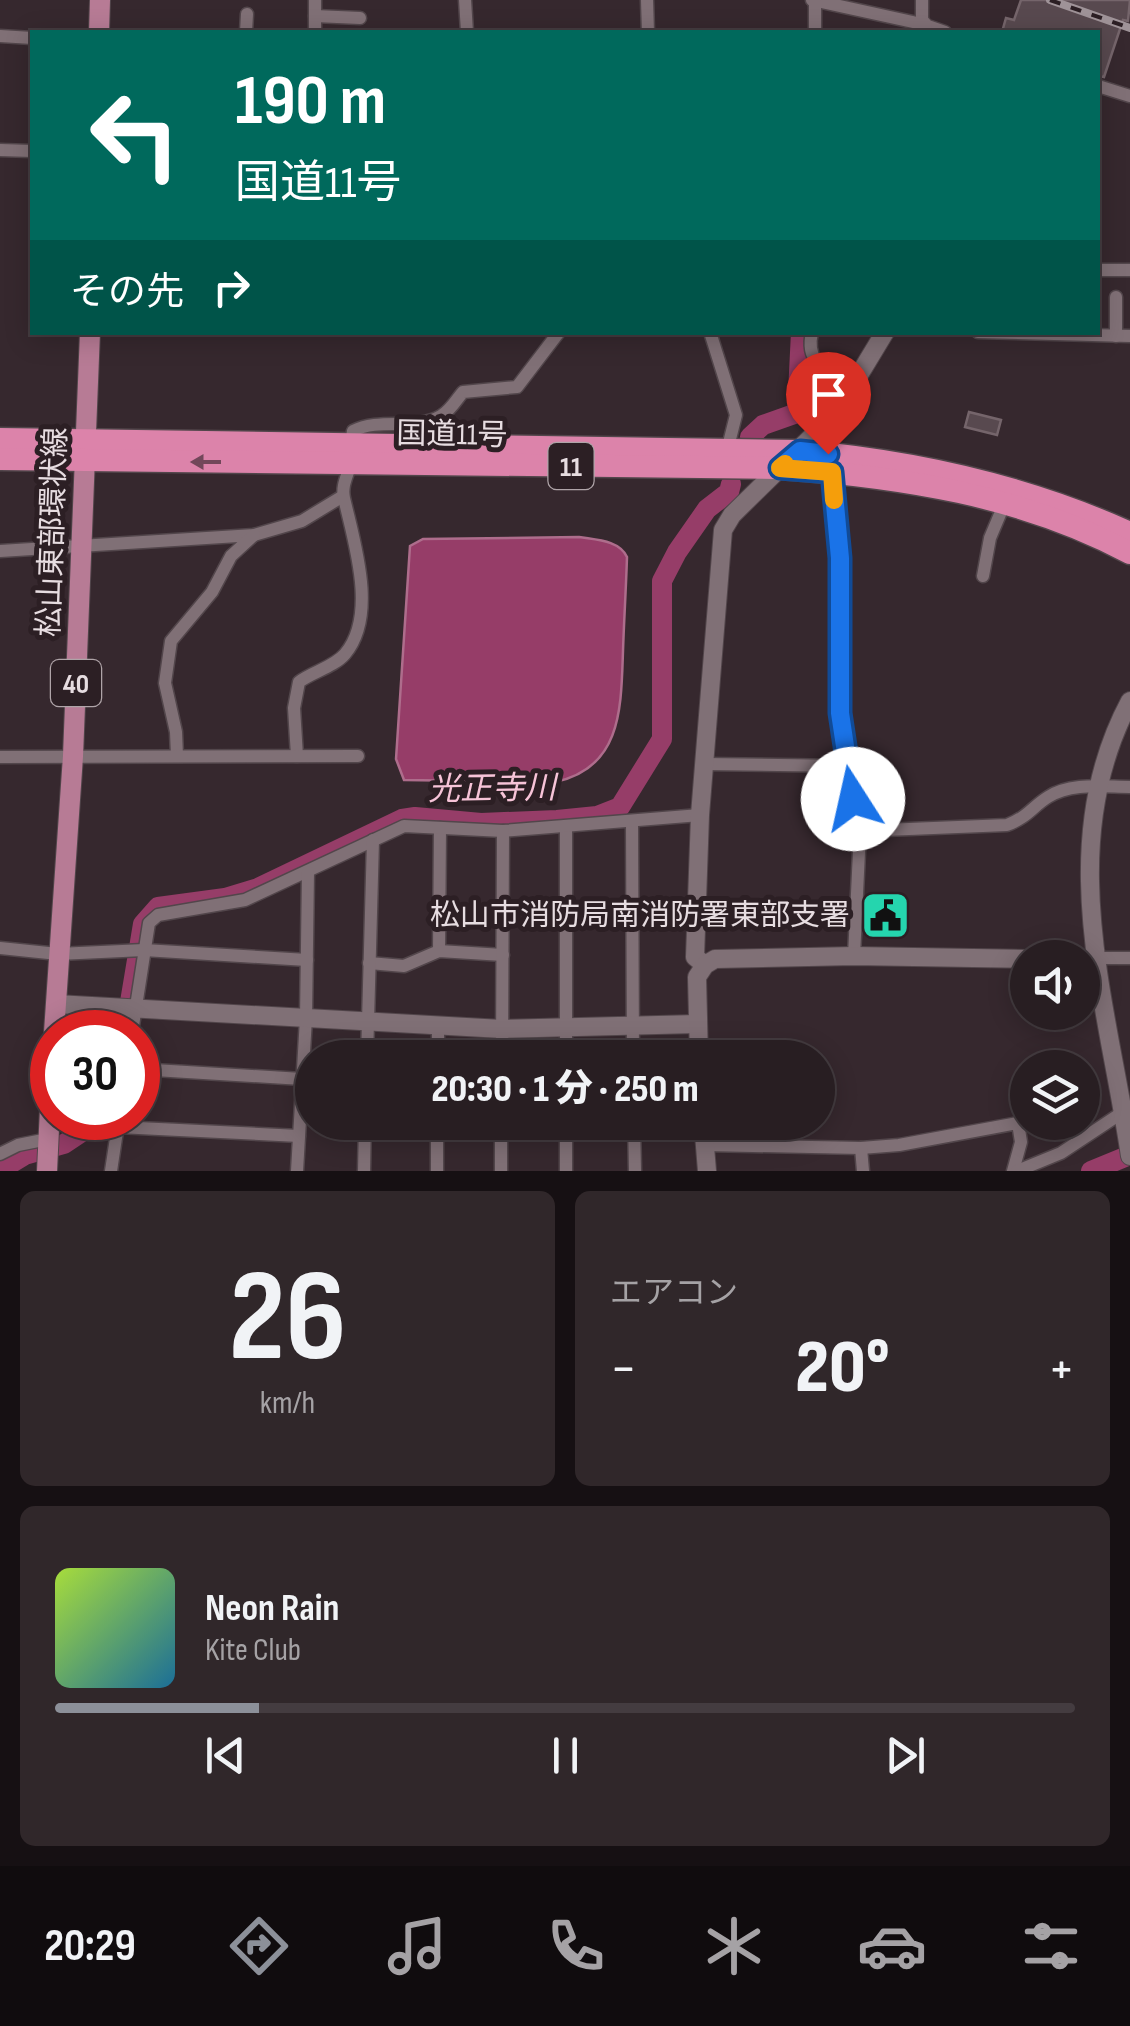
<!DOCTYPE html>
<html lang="ja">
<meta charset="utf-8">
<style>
:root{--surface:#281e22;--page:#30272a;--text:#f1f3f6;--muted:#a5a2a5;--line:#443c40;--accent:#8c9099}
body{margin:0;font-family:"Sofia Sans Condensed","Noto Sans JP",sans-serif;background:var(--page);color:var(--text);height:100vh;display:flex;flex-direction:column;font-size:38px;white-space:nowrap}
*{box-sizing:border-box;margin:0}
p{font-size:32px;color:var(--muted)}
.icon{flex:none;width:55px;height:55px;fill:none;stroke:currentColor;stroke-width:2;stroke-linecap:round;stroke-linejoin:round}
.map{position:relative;height:1171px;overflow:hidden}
.side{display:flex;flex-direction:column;gap:20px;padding:20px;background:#161013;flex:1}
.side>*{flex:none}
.top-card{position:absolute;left:30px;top:30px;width:1070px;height:305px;border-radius:0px;box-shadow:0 5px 25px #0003,0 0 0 2px var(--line);background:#00695c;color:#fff;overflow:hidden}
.buttons{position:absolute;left:1010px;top:940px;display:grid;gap:20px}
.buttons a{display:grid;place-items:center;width:90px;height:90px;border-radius:50%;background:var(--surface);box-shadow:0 5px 25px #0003,0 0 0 2px var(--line);font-size:50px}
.speed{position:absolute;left:30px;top:1010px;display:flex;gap:20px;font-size:50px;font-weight:700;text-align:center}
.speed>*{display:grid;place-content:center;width:130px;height:130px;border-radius:50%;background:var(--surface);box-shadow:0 5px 25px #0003,0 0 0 2px var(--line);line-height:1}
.speed .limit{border:15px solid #d22;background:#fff;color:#111}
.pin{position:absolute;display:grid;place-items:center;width:85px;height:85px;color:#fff;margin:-102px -42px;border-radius:50% 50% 50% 0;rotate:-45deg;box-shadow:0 0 10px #0007}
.pin .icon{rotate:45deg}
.me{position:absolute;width:110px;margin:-55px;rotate:350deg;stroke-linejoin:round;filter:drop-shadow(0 0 8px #0008)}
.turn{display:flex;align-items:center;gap:35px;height:210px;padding:0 40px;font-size:45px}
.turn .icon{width:130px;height:130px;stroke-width:2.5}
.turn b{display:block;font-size:70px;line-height:85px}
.then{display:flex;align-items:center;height:95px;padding:0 40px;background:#0003;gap:20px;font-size:38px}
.big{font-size:75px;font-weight:800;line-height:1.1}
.side .widget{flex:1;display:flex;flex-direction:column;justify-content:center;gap:15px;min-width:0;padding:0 35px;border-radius:15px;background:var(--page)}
.side .dial{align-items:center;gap:0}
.dial b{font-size:130px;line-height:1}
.song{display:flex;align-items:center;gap:30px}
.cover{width:120px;height:120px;border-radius:15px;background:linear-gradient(135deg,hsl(80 70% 55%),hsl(200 70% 35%))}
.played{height:10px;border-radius:5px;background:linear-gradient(90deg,var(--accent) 20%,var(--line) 20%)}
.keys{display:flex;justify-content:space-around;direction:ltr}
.heat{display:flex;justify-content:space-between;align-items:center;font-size:55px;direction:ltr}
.side .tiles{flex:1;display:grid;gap:20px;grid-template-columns:1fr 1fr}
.widget:last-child{grid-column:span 2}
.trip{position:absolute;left:295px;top:1040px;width:540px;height:100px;border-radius:50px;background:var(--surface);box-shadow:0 5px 25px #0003,0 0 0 2px var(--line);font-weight:800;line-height:100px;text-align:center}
.menu{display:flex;height:160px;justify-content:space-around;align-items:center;background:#100c0e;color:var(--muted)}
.menu .icon{width:70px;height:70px}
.menu .current{color:var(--accent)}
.menu b{font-size:45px;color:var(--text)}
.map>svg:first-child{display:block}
.water{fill:#963d68;stroke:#ae6d8c;stroke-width:2.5}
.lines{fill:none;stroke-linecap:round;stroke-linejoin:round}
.river{stroke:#963d68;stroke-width:20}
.building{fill:#58494f;stroke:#75656b;stroke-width:2.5}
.street-casing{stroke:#52464b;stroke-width:15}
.secondary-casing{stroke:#52464b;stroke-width:20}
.primary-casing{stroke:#52464b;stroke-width:22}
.highway-casing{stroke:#52464b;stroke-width:25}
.street{stroke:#807076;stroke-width:12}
.secondary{stroke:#807076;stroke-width:18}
.primary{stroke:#b77b95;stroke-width:20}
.highway{stroke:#dc83aa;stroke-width:22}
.rail-casing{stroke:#9f9398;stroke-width:8}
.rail{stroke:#2c1f24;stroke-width:4;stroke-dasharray:11;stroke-linecap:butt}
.oneway{fill:#72475a}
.route-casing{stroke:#114b97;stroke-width:25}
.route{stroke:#1a73e8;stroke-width:18}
.slow{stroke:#f59e0b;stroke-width:18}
.labels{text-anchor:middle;stroke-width:10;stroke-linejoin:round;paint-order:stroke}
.shield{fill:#2c1f24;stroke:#afa4a8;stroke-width:2.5}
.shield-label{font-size:28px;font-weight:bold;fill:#e7dde1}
.street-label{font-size:30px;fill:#e7dde1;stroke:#2c1f24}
.poi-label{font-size:30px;fill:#e7dde1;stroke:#2c1f24;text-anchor:end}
.water-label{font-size:32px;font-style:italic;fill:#f7c4d8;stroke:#2c1f24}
</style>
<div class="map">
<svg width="1130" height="1171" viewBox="0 0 1130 1171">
<rect width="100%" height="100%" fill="#36282e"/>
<path class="water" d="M579,537C596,540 619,540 627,557C626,589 624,620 623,651C621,708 622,768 555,782L404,780L396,759L410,546L423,539Z"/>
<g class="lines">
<g class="river">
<polyline points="750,437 763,425 797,413 801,332"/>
<polyline points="125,1032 143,924 158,907 225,898 258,888 402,819 415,817 481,823 557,820 597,816 620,807 662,739 662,581 677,552 707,509 729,492 731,484"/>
<polyline points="0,1170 25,1155 64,1144 103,1118"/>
<polyline points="1091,1171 1130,1155"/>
</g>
</g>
<g class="building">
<polygon points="1021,0 1130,0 1128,21 1123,20 1104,77 1098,76 1098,32 1002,32 1006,18 1014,20"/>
<polygon points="969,412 1001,420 997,435 965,427"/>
</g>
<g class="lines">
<defs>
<g id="street">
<polyline points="465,0 467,32"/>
<polyline points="647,0 648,32"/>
<polyline points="812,0 922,24 945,32"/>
<polyline points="922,0 922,24"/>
<polyline points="315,16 360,18"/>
<polyline points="246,32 247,14"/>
<polyline points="315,32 315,0"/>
<polyline points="815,32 815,1"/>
<polyline points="0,36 32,38"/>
<polyline points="1098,86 1130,96"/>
<polyline points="0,150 32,151"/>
<polyline points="1098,270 1130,270"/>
<polyline points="1116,297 1116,336"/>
<polyline points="710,332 736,415 727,451"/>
<path d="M812,332C804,367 830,370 856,384"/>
<polyline points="978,332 1130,336"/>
<polyline points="832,472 840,559 840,713 846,766 860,831 854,956"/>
<polyline points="0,551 254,535 302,521 343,496"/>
<polyline points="983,576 990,538 1006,500"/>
<polyline points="177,756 176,732 165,683 171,641 212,592 231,556 254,535"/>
<path d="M297,756L294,708L299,682C312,672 334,667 345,654C378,615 354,542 344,498C341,484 349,474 351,461C353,451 351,441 353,431C380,417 416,431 441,416C451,410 456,400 463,392L517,387L559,332"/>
<polyline points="0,757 358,756"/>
<polyline points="705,764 846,766"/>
<polyline points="632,823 633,1058"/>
<polyline points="566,827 566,1058"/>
<path d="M860,831L1007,825C1028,817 1032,807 1048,797C1071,782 1104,787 1130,787"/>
<polyline points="0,948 58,954 144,950 307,960"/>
<polyline points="439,951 440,828"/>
<polyline points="1097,958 1130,958"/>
<polyline points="369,963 404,966 439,951 503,955"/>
<polyline points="132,1032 149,923 158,915 245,900 404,826 503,831 700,815"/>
<polyline points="367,1058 373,840"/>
<polyline points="438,1058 438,1025"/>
<polyline points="502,1058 503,831"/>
<polyline points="138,1069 302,1079"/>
<polyline points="634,1122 635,1171"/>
<polyline points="118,1127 299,1136"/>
<polyline points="705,1145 861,1148 899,1145 1018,1123 1021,1142 1013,1171"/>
<polyline points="861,1148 863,1171"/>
<polyline points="0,1154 18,1145 48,1139"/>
<polyline points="111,1171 119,1118"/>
<polyline points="297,1171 306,1018 308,872"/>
<polyline points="364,1171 365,1122"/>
<polyline points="437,1171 437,1122"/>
<polyline points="501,1171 501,1122"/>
<polyline points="566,1171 566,1122"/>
<polyline points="1017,1171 1061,1153 1123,1112"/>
</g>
<g id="secondary">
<polyline points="922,24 923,32"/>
<path d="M1130,701C1052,846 1108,1004 1130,1156"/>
<polyline points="705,965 695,957 700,815 723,530 732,515 836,413 885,332"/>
<polyline points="56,1004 502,1029 697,1024"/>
<polyline points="699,1058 697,977 705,965 715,959 854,956 1028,959"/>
<polyline points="703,1122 707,1171"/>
</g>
<g id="primary">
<polyline points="99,32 100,0"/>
<polyline points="54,1032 73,756 90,332"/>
<polyline points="47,1171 52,1066"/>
</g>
<g id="highway">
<path d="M0,439L800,451C915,461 1024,485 1130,533"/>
<path d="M0,459L780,468C900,477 1022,495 1130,553"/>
</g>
</defs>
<use href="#street" class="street-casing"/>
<use href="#secondary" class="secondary-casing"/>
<use href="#primary" class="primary-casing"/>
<use href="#highway" class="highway-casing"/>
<use href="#street" class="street"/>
<use href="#secondary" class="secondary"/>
<use href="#primary" class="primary"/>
<use href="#highway" class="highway"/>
<defs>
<polyline id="rail" points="1050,0 1130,28"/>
</defs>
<use href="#rail" class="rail-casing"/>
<use href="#rail" class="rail"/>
</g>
<defs><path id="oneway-solid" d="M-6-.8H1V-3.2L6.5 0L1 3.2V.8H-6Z" transform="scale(2.5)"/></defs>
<use class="oneway" href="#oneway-solid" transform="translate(206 462) rotate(-180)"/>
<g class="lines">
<defs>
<polyline id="route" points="828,454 800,451 780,468 832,472 840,558 840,713 853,799"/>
</defs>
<use href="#route" class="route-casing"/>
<use href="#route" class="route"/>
<polyline class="slow" points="785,464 780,468 832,472 834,500"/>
</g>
<defs>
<symbol id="civic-square" viewBox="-11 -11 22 22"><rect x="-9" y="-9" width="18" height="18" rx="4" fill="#25d5ae" stroke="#2c1f24"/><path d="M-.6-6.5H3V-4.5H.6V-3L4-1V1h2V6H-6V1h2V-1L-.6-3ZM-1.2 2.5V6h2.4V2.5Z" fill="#111"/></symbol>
</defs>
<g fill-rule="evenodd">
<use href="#civic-square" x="858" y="888" width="55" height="55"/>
</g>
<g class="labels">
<g class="shield">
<rect x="548.5" y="443" width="45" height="46" rx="8"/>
<rect x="51" y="660" width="50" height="46" rx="8"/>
</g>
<g class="shield-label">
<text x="571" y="476">11</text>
<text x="76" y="693">40</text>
</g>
<g class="street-label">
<text transform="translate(452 434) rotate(1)" y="10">国道11号</text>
<text transform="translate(52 532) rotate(-88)" y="10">松山東部環状線</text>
</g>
<g class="poi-label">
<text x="850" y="925">松山市消防局南消防署東部支署</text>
</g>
<g class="water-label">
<text transform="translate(492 788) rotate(-1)" y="11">光正寺川</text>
</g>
</g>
</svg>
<div class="buttons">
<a><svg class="icon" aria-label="sound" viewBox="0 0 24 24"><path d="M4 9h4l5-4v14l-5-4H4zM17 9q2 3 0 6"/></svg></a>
<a><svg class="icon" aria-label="layers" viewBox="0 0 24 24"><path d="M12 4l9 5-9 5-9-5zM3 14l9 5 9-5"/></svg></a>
</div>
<div class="speed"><div class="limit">30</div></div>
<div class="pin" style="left:828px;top:454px;background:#d93025"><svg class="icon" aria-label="arrive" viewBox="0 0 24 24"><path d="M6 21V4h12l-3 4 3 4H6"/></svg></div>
<svg class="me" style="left:853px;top:799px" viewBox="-20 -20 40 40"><circle r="19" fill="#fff"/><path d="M0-13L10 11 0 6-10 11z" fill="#1a73e8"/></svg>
<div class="trip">20:30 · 1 分 · 250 m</div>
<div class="top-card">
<div class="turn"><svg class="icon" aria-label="left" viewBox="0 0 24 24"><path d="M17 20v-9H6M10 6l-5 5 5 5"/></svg><div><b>190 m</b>国道11号</div></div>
<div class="then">その先<svg class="icon" aria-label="right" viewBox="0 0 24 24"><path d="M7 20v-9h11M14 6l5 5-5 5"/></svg></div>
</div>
</div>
<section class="side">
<div class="tiles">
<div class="widget dial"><b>26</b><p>km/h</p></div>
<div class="widget"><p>エアコン</p>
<div class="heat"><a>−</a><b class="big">20°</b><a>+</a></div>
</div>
<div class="widget">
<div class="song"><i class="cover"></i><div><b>Neon Rain</b><p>Kite Club</p></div></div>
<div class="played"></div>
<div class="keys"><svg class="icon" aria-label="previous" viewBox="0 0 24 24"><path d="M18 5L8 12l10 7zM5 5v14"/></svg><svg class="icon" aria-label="pause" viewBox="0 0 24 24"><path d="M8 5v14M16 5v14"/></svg><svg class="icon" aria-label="next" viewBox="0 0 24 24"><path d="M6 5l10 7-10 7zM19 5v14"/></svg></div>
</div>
</div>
</section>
<nav class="menu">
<b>20:29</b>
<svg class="icon current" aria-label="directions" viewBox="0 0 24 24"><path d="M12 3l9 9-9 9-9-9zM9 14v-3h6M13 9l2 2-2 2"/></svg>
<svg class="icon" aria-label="music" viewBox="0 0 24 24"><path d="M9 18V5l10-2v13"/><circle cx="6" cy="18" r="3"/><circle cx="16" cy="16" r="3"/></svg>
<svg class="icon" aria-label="phone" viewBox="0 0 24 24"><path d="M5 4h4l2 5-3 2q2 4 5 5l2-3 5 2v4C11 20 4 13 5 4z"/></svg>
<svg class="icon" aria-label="climate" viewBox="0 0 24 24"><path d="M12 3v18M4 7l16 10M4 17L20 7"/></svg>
<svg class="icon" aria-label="car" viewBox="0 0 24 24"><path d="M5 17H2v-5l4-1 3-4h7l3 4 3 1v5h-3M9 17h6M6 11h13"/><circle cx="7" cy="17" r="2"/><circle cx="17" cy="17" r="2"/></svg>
<svg class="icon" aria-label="filters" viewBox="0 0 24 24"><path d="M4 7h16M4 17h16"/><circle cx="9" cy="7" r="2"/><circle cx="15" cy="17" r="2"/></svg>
</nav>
